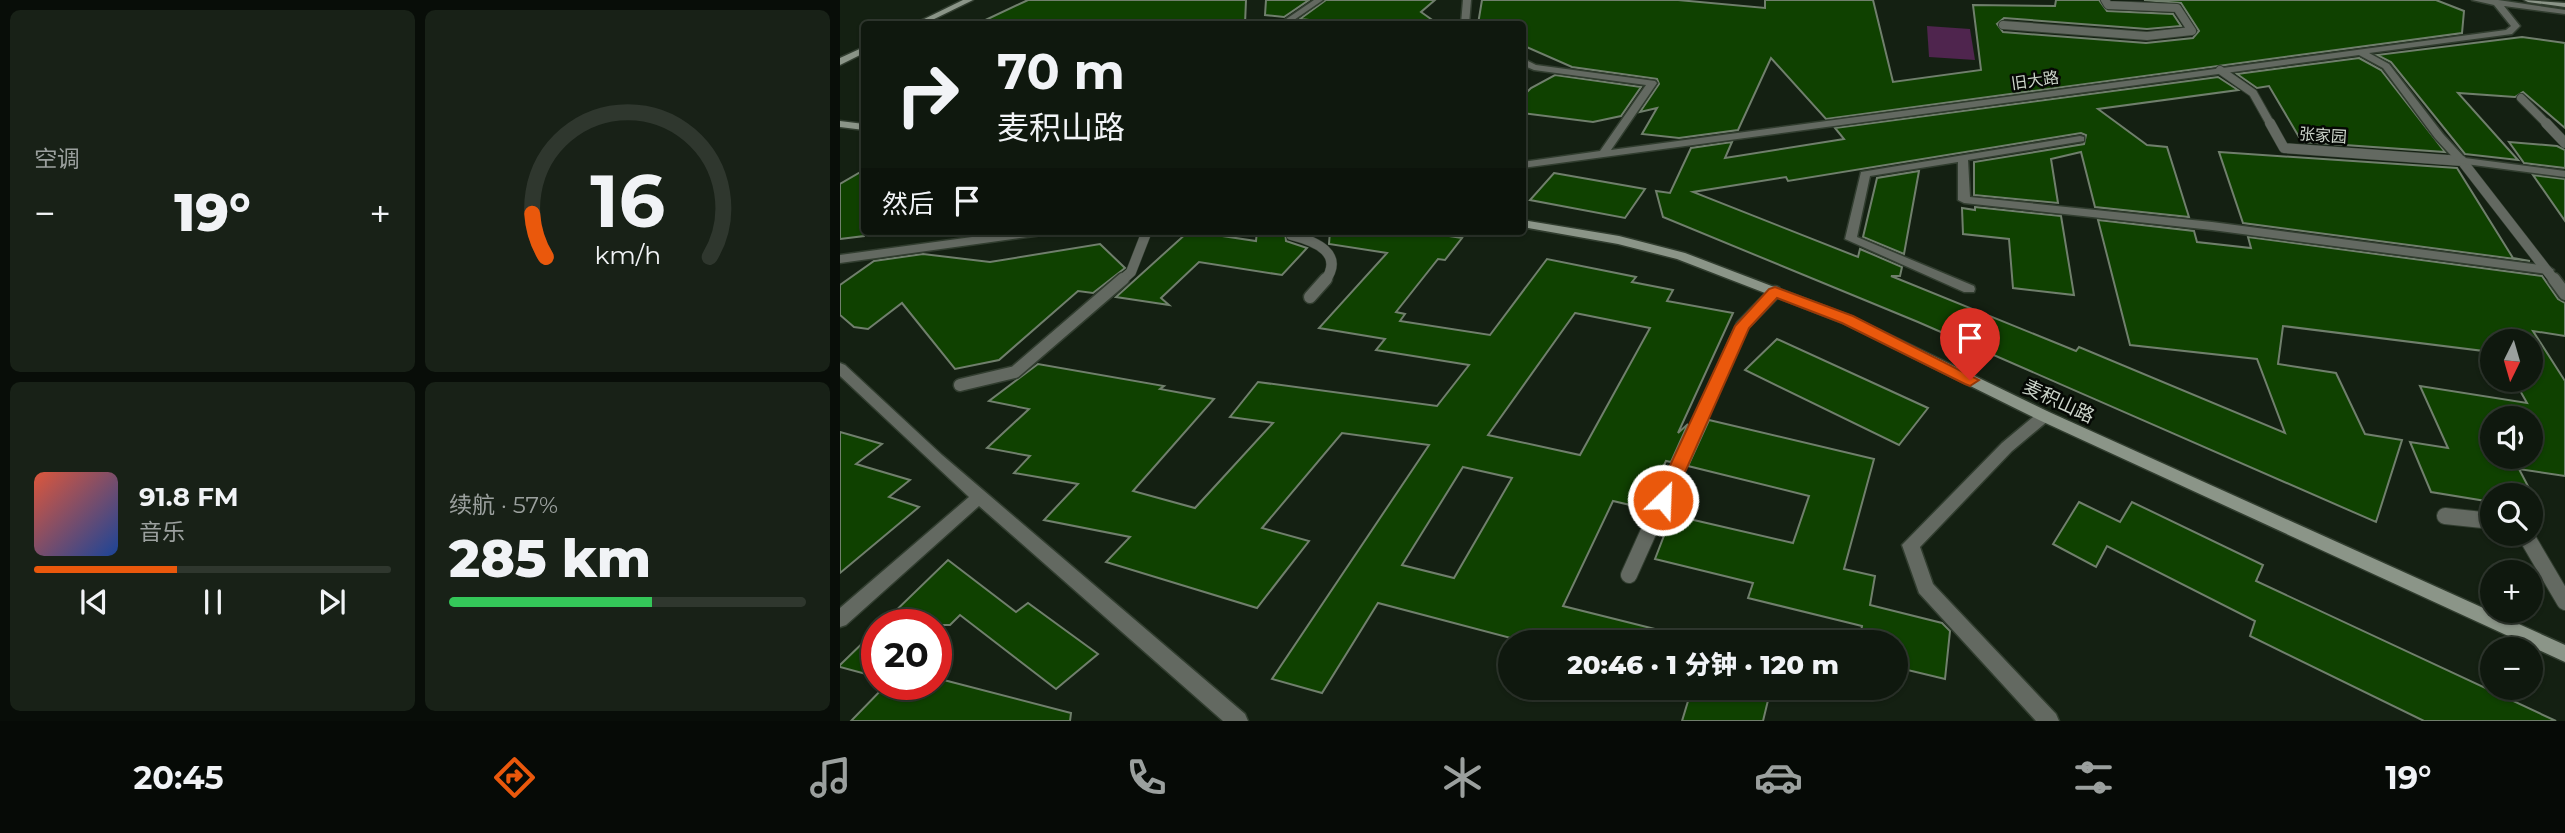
<!DOCTYPE html>
<html lang="zh">
<meta charset="utf-8">
<style>
body{margin:0;font-family:Montserrat,"Noto Sans SC",sans-serif;background:#182117;color:#f1f3f6;height:100vh;display:flex;flex-direction:column;font-size:26px;white-space:nowrap}
*{box-sizing:border-box;margin:0}
p{font-size:23px;color:#9ba09e}
.icon{flex:none;width:38px;height:38px;fill:none;stroke:currentColor;stroke-width:2;stroke-linecap:round;stroke-linejoin:round}
.map{position:relative;flex:1;overflow:hidden}
.side{display:flex;flex-direction:column;gap:10px;padding:10px;background:#080d08;width:840px}
.side>*{flex:none}
.hud{position:absolute;left:21px;top:21px;width:665px;height:214px;border-radius:7px;box-shadow:0 2px 5px #0004,0 0 0 2px #2f372e;background:#0f180e;color:#f1f3f6;overflow:hidden}
.needle{width:46px;rotate:185deg}
.controls{position:absolute;left:1640px;top:329px;display:grid;gap:14px}
.controls a{display:grid;place-items:center;width:63px;height:63px;border-radius:50%;background:#0f180e;box-shadow:0 2px 5px #0004,0 0 0 2px #2f372e;font-size:35px}
.speed{position:absolute;left:21px;top:609px;display:flex;gap:14px;font-size:35px;font-weight:700;text-align:center}
.speed>*{display:grid;place-content:center;width:91px;height:91px;border-radius:50%;background:#0f180e;box-shadow:0 2px 5px #0004,0 0 0 2px #2f372e;line-height:1}
.speed .limit{border:10px solid #d22;background:#fff;color:#111}
.pin{position:absolute;display:grid;place-items:center;width:60px;height:60px;color:#fff;margin:-72px -30px;border-radius:50% 50% 50% 0;rotate:-45deg;box-shadow:0 0 7px #0007}
.pin .icon{rotate:45deg}
.me{position:absolute;width:77px;margin:-38px;rotate:24deg;stroke-linejoin:round;filter:drop-shadow(0 0 5px #0008)}
.turn{display:flex;align-items:center;gap:24px;height:147px;padding:0 21px;font-size:32px}
.turn .icon{width:91px;height:91px;stroke-width:2.5}
.turn b{display:block;font-size:49px;line-height:60px}
.then{display:flex;align-items:center;height:66px;padding:0 21px;background:#0003;gap:14px;font-size:26px}
.big{font-size:52px;font-weight:800;line-height:1.1}
.side .card{flex:1;display:flex;flex-direction:column;justify-content:center;gap:10px;min-width:0;padding:0 24px;border-radius:10px;background:#182117}
.side .dial{align-items:center;gap:0}
.dial svg{height:182px;overflow:visible;fill:none;stroke:#2f372e;stroke-width:7;stroke-linecap:round;text-anchor:middle}
.dial text{fill:#f1f3f6;stroke:none}
.song{display:flex;align-items:center;gap:21px}
.cover{width:84px;height:84px;border-radius:10px;background:linear-gradient(135deg,hsl(10 70% 55%),hsl(220 70% 35%))}
.played{height:7px;border-radius:4px;background:linear-gradient(90deg,#ea580c 40%,#2f372e 40%)}
.keys{display:flex;justify-content:space-around;direction:ltr}
.heat{display:flex;justify-content:space-between;align-items:center;font-size:38px;direction:ltr}
.charge{height:10px;border-radius:5px;background:linear-gradient(90deg,#34c759 57%,#2f372e 0)}
.side .tiles{flex:1;display:grid;gap:10px;grid-template-columns:repeat(2,1fr)}
.trip{position:absolute;left:658px;top:630px;width:410px;height:70px;border-radius:35px;background:#0f180e;box-shadow:0 2px 5px #0004,0 0 0 2px #2f372e;font-weight:800;line-height:70px;text-align:center}
.tabs{display:flex;height:112px;justify-content:space-around;align-items:center;background:#060a06;color:#9ba09e}
.tabs .icon{width:49px;height:49px}
.tabs .current{color:#ea580c}
.tabs b{font-size:32px;color:#f1f3f6}
main{display:flex;flex:1;min-height:0}
.map>svg:first-child{display:block}
.green{fill:#4f254e}
.building{fill:#0f4100;stroke:#707f6c;stroke-width:2;fill-rule:evenodd}
.lines{fill:none;stroke-linecap:round;stroke-linejoin:round}
.lane-far3-casing{stroke:#313d2f;stroke-width:10}
.lane-far2-casing{stroke:#313d2f;stroke-width:11}
.lane-far1-casing{stroke:#313d2f;stroke-width:15}
.lane-casing{stroke:#313d2f;stroke-width:18}
.street-casing{stroke:#313d2f;stroke-width:3}
.secondary-casing{stroke:#313d2f;stroke-width:3}
.lane-far3{stroke:#636961;stroke-width:8}
.lane-far2{stroke:#636961;stroke-width:10}
.lane-far1{stroke:#636961;stroke-width:12}
.lane{stroke:#636961;stroke-width:16}
.street{fill:#636961;fill-rule:evenodd}
.secondary{fill:#8b9588;fill-rule:evenodd}
.route{fill:#ea580c;stroke:#983908;stroke-width:2}
.labels{text-anchor:middle;stroke-width:5;stroke-linejoin:round;paint-order:stroke}
.far-street-label{font-size:16px;fill:#ccd4ca;stroke:#050804}
.street-label{font-size:19px;fill:#ccd4ca;stroke:#050804}
</style>
<main>
<section class="side">
<div class="tiles">
<div class="card"><p>空调</p>
<div class="heat"><a>−</a><b class="big">19°</b><a>+</a></div>
</div>
<div class="card dial"><svg viewBox="0 0 100 80">
<path d="M14 69A42 42 0 1 1 86 69"/>
<path d="M14 69A42 42 0 0 1 8 50" stroke="#ea580c"/>
<text x="50" y="56" font-size="32" font-weight="700">16</text>
<text x="50" y="72" font-size="11">km/h</text>
</svg></div>
<div class="card">
<div class="song"><i class="cover"></i><div><b>91.8 FM</b><p>音乐</p></div></div>
<div class="played"></div>
<div class="keys"><svg class="icon" aria-label="previous" viewBox="0 0 24 24"><path d="M18 5L8 12l10 7zM5 5v14"/></svg><svg class="icon" aria-label="pause" viewBox="0 0 24 24"><path d="M8 5v14M16 5v14"/></svg><svg class="icon" aria-label="next" viewBox="0 0 24 24"><path d="M6 5l10 7-10 7zM19 5v14"/></svg></div>
</div>
<div class="card"><p>续航 · 57%</p><b class="big">285 km</b><div class="charge"></div></div>
</div>
</section>
<div class="map">
<svg width="1725" height="721" viewBox="0 0 1725 721">
<rect width="100%" height="100%" fill="#142012"/>
<polygon class="green" points="1087,26 1130,29 1135,60 1089,57"/>
<g class="building">
<polygon points="188,0 406,0 405,24 137,24"/>
<polygon points="426,0 469,0 444,17 425,15"/>
<polygon points="486,0 595,0 581,12 598,24 506,24 460,19"/>
<polygon points="642,0 838,0 925,8 925,0 1033,0 1053,82 1141,70 1133,5 1215,6 1216,0 1259,0 1267,11 1333,14 1341,26 1307,29 1164,18 1157,24 1163,32 1306,43 1353,38 1359,31 1341,3 1304,0 1596,0 1624,11 1622,33 986,119 931,58 898,130 839,138 802,134 817,108 800,112 819,84 817,79 732,67 682,45 682,24 638,24"/>
<polygon points="1682,37 1725,43 1725,128 1683,92 1675,97 1618,93 1678,160 1625,154 1551,62 1537,55"/>
<polygon points="1519,58 1541,70 1605,152 1462,142 1429,86 1417,88 1397,74"/>
<polygon points="715,75 801,87 781,116 753,122 682,113 682,97 691,88"/>
<path d="M1378 77 1398 90 1258 109 1307 145 1327 147 1349 217 1255 207 1241 152 1211 159 1218 203 1134 195V162L1244 144 1246 135 1241 133 948 181 946 177 853 192 1018 257 1020 249 1062 267 1060 276H1051L1236 351 1239 347 1445 433 1417 359 1290 345 1258 220 1354 231 1357 242 1411 248 1408 237 1702 276 1718 299 1725 303V336L1693 331 1725 381V476L1679 469 1701 511 1690 509V495H1652V502L1591 492 1570 442 1608 448 1580 386 1687 403 1674 380H1690V341H1652V352L1443 326 1438 364 1496 373 1525 434 1562 440 1536 522 1078 322 823 217 816 191 830 193 851 148 892 142 885 158 1004 139 995 128ZM1652 418H1690V457H1652Z"/>
<polygon points="1669,142 1717,146 1725,150 1725,168 1684,163"/>
<polygon points="1379,152 1617,168 1673,258 1690,261 1403,223"/>
<polygon points="24,170 24,236 0,239 0,184"/>
<polygon points="1079,171 1064,254 1023,237 1037,178"/>
<polygon points="714,173 805,189 785,218 690,200"/>
<polygon points="1693,175 1725,179 1725,221"/>
<polygon points="1135,207 1221,216 1234,295 1173,288 1169,239 1123,234 1122,208 1135,210"/>
<polygon points="349,231 416,241 417,231 445,231 446,241 467,248 442,275 359,262 321,298 329,305 276,297"/>
<path d="M490 231H577L622 238 605 260 598 259 556 312 565 314 560 321 650 335 707 259 796 277 792 282 833 290 827 301 893 313 838 433 848 424 831 462 826 461 823 467 826 469 807 509 773 501 723 606 835 634 834 642H686L538 603 482 693 432 679 589 445 502 433 422 528 469 541 417 608 266 562 290 537 204 520 238 484 174 473 190 456 147 448 189 409 149 401 198 364 324 386 320 389 374 399 293 491 355 508 433 423 390 417 418 382 597 406 629 365 536 350 545 339 479 328 547 253 489 244ZM735 313 810 328 740 455 648 435ZM623 467 672 478 614 578 562 565Z"/>
<polygon points="260,244 285,268 253,293 238,291 159,360 115,369 62,303 28,329 14,327 0,315 0,285 34,261 83,254 150,262"/>
<polygon points="937,339 1088,408 1059,445 905,370"/>
<polygon points="869,420 1034,459 1004,569 1035,576 1030,605 1102,623 1110,631 1105,679 1055,667 1055,642 1019,642 1022,626 908,598 913,583 815,559 832,515 953,543 969,496 848,466"/>
<polygon points="0,432 42,444 16,464 70,480 49,497 79,507 0,573"/>
<polygon points="1239,502 1280,522 1292,502 1423,565 1416,581 1716,721 1584,721 1410,636 1415,621 1267,546 1256,567 1213,544"/>
<polygon points="108,560 176,612 188,603 258,654 216,689 120,615 110,625 41,625"/>
<polygon points="37,629 37,677 0,667 0,665"/>
<polygon points="96,678 231,713 230,721 11,721 47,684 96,684"/>
<polygon points="852,688 931,688 923,721 842,721"/>
</g>
<g class="lines">
<defs>
<g id="lane-far3">
<polyline points="1163,25 1307,36 1352,31 1337,8 1268,5 1265,0"/>
<polyline points="1380,70 1413,93 1431,125"/>
<polyline points="1681,98 1708,125"/>
</g>
<g id="lane-far2">
<polyline points="1430,123 1444,148 1622,161 1715,281"/>
<polyline points="1706,123 1725,143"/>
<path d="M456 231 451 235C475 241 505 253 485 281"/>
<polyline points="281,281 291,272 307,231"/>
</g>
<g id="lane-far1">
<polyline points="1714,279 1725,294"/>
<polyline points="470,297 486,279"/>
<polyline points="120,385 175,372 283,279"/>
<polyline points="834,477 902,326 935,292"/>
</g>
<g id="lane">
<polyline points="1605,516 1652,521"/>
<polyline points="1685,534 1725,602"/>
<polyline points="789,575 834,475"/>
</g>
<g id="street">
<polygon points="474,0 483,0 448,24 439,24"/>
<polygon points="623,0 631,0 629,24 621,24"/>
<polygon points="1632,0 1658,0 1725,10 1725,14 1664,6 1680,26 1672,34 1529,53 1549,64 1603,134 1625,158 1725,171 1725,177 1618,163 1595,138 1543,68 1519,55 682,168 682,162 760,151 806,85 694,70 682,65 682,58 696,65 815,81 817,83 771,150 1666,30 1671,26 1654,5"/>
<polygon points="1240,136 1244,137 1244,141 1128,160 1130,197 1372,222 1708,266 1714,270 1708,274 1372,230 1124,203 1118,200 1118,162 1030,176 1017,237 1134,286 1135,289 1134,292 1124,292 1005,239 1021,172"/>
<polygon points="176,231 208,231 202,235 0,263 0,255"/>
<polygon points="0,363 5,365 102,455 405,714 408,721 383,721 139,506 6,625 0,627 0,608 129,497 0,376"/>
<polygon points="1204,411 1209,412 1211,416 1209,420 1172,451 1080,547 1093,584 1216,714 1219,721 1196,721 1079,593 1062,545 1162,443 1199,412"/>
</g>
<g id="secondary">
<polygon points="123,0 133,0 84,24 74,24"/>
<polygon points="1684,0 1725,3 1725,7 1688,2"/>
<polygon points="24,47 24,53 0,65 0,58"/>
<polygon points="0,121 24,124 24,130 0,127"/>
<polygon points="682,220 779,236 845,253 1013,317 1209,412 1725,645 1725,662 1199,420 1003,323 837,259 778,244 682,227"/>
</g>
</defs>
<use href="#lane-far3" class="lane-far3-casing"/>
<use href="#lane-far2" class="lane-far2-casing"/>
<use href="#lane-far1" class="lane-far1-casing"/>
<use href="#lane" class="lane-casing"/>
<use href="#street" class="street-casing"/>
<use href="#secondary" class="secondary-casing"/>
<use href="#lane-far3" class="lane-far3"/>
<use href="#lane-far2" class="lane-far2"/>
<use href="#lane-far1" class="lane-far1"/>
<use href="#lane" class="lane"/>
<use href="#street" class="street"/>
<use href="#secondary" class="secondary"/>
</g>
<polygon class="route" points="935,287 1013,316 1139,380 1130,386 1125,384 1002,323 937,298 909,328 830,506 817,506 814,500 895,326 929,289"/>
<g class="labels">
<g class="far-street-label">
<text transform="translate(1195 80) rotate(-8)" y="6">旧大路</text>
<text transform="translate(1483 135) rotate(4)" y="6">张家园</text>
</g>
<g class="street-label">
<text transform="translate(1219 401) rotate(25)" y="7">麦积山路</text>
</g>
</g>
</svg>
<div class="controls">
<a><svg class="needle" viewBox="-14 -14 28 28"><path d="M0-13l5 13h-10z" fill="#e53935"/><path d="M0 13l5-13h-10z" fill="#9ba09e"/></svg></a>
<a><svg class="icon" aria-label="sound" viewBox="0 0 24 24"><path d="M4 9h4l5-4v14l-5-4H4zM17 9q2 3 0 6"/></svg></a>
<a><svg class="icon" aria-label="search" viewBox="0 0 24 24"><circle cx="10" cy="10" r="6"/><path d="M15 15l6 6"/></svg></a>
<a>+</a>
<a>−</a>
</div>
<div class="speed"><div class="limit">20</div></div>
<div class="pin" style="left:1130px;top:380px;background:#d93025"><svg class="icon" aria-label="arrive" viewBox="0 0 24 24"><path d="M6 21V4h12l-3 4 3 4H6"/></svg></div>
<svg class="me" style="left:823px;top:500px" viewBox="-20 -20 40 40"><circle r="17" fill="#ea580c" stroke="#fff" stroke-width="3"/><path d="M0-11L8 9 0 5-8 9z" fill="#fff"/></svg>
<div class="trip">20:46 · 1 分钟 · 120 m</div>
<div class="hud">
<div class="turn"><svg class="icon" aria-label="right" viewBox="0 0 24 24"><path d="M7 20v-9h11M14 6l5 5-5 5"/></svg><div><b>70 m</b>麦积山路</div></div>
<div class="then">然后<svg class="icon" aria-label="arrive" viewBox="0 0 24 24"><path d="M6 21V4h12l-3 4 3 4H6"/></svg></div>
</div>
</div>
</main>
<nav class="tabs">
<b>20:45</b>
<svg class="icon current" aria-label="directions" viewBox="0 0 24 24"><path d="M12 3l9 9-9 9-9-9zM9 14v-3h6M13 9l2 2-2 2"/></svg>
<svg class="icon" aria-label="music" viewBox="0 0 24 24"><path d="M9 18V5l10-2v13"/><circle cx="6" cy="18" r="3"/><circle cx="16" cy="16" r="3"/></svg>
<svg class="icon" aria-label="phone" viewBox="0 0 24 24"><path d="M5 4h4l2 5-3 2q2 4 5 5l2-3 5 2v4C11 20 4 13 5 4z"/></svg>
<svg class="icon" aria-label="climate" viewBox="0 0 24 24"><path d="M12 3v18M4 7l16 10M4 17L20 7"/></svg>
<svg class="icon" aria-label="car" viewBox="0 0 24 24"><path d="M5 17H2v-5l4-1 3-4h7l3 4 3 1v5h-3M9 17h6M6 11h13"/><circle cx="7" cy="17" r="2"/><circle cx="17" cy="17" r="2"/></svg>
<svg class="icon" aria-label="filters" viewBox="0 0 24 24"><path d="M4 7h16M4 17h16"/><circle cx="9" cy="7" r="2"/><circle cx="15" cy="17" r="2"/></svg>
<b>19°</b>
</nav>
